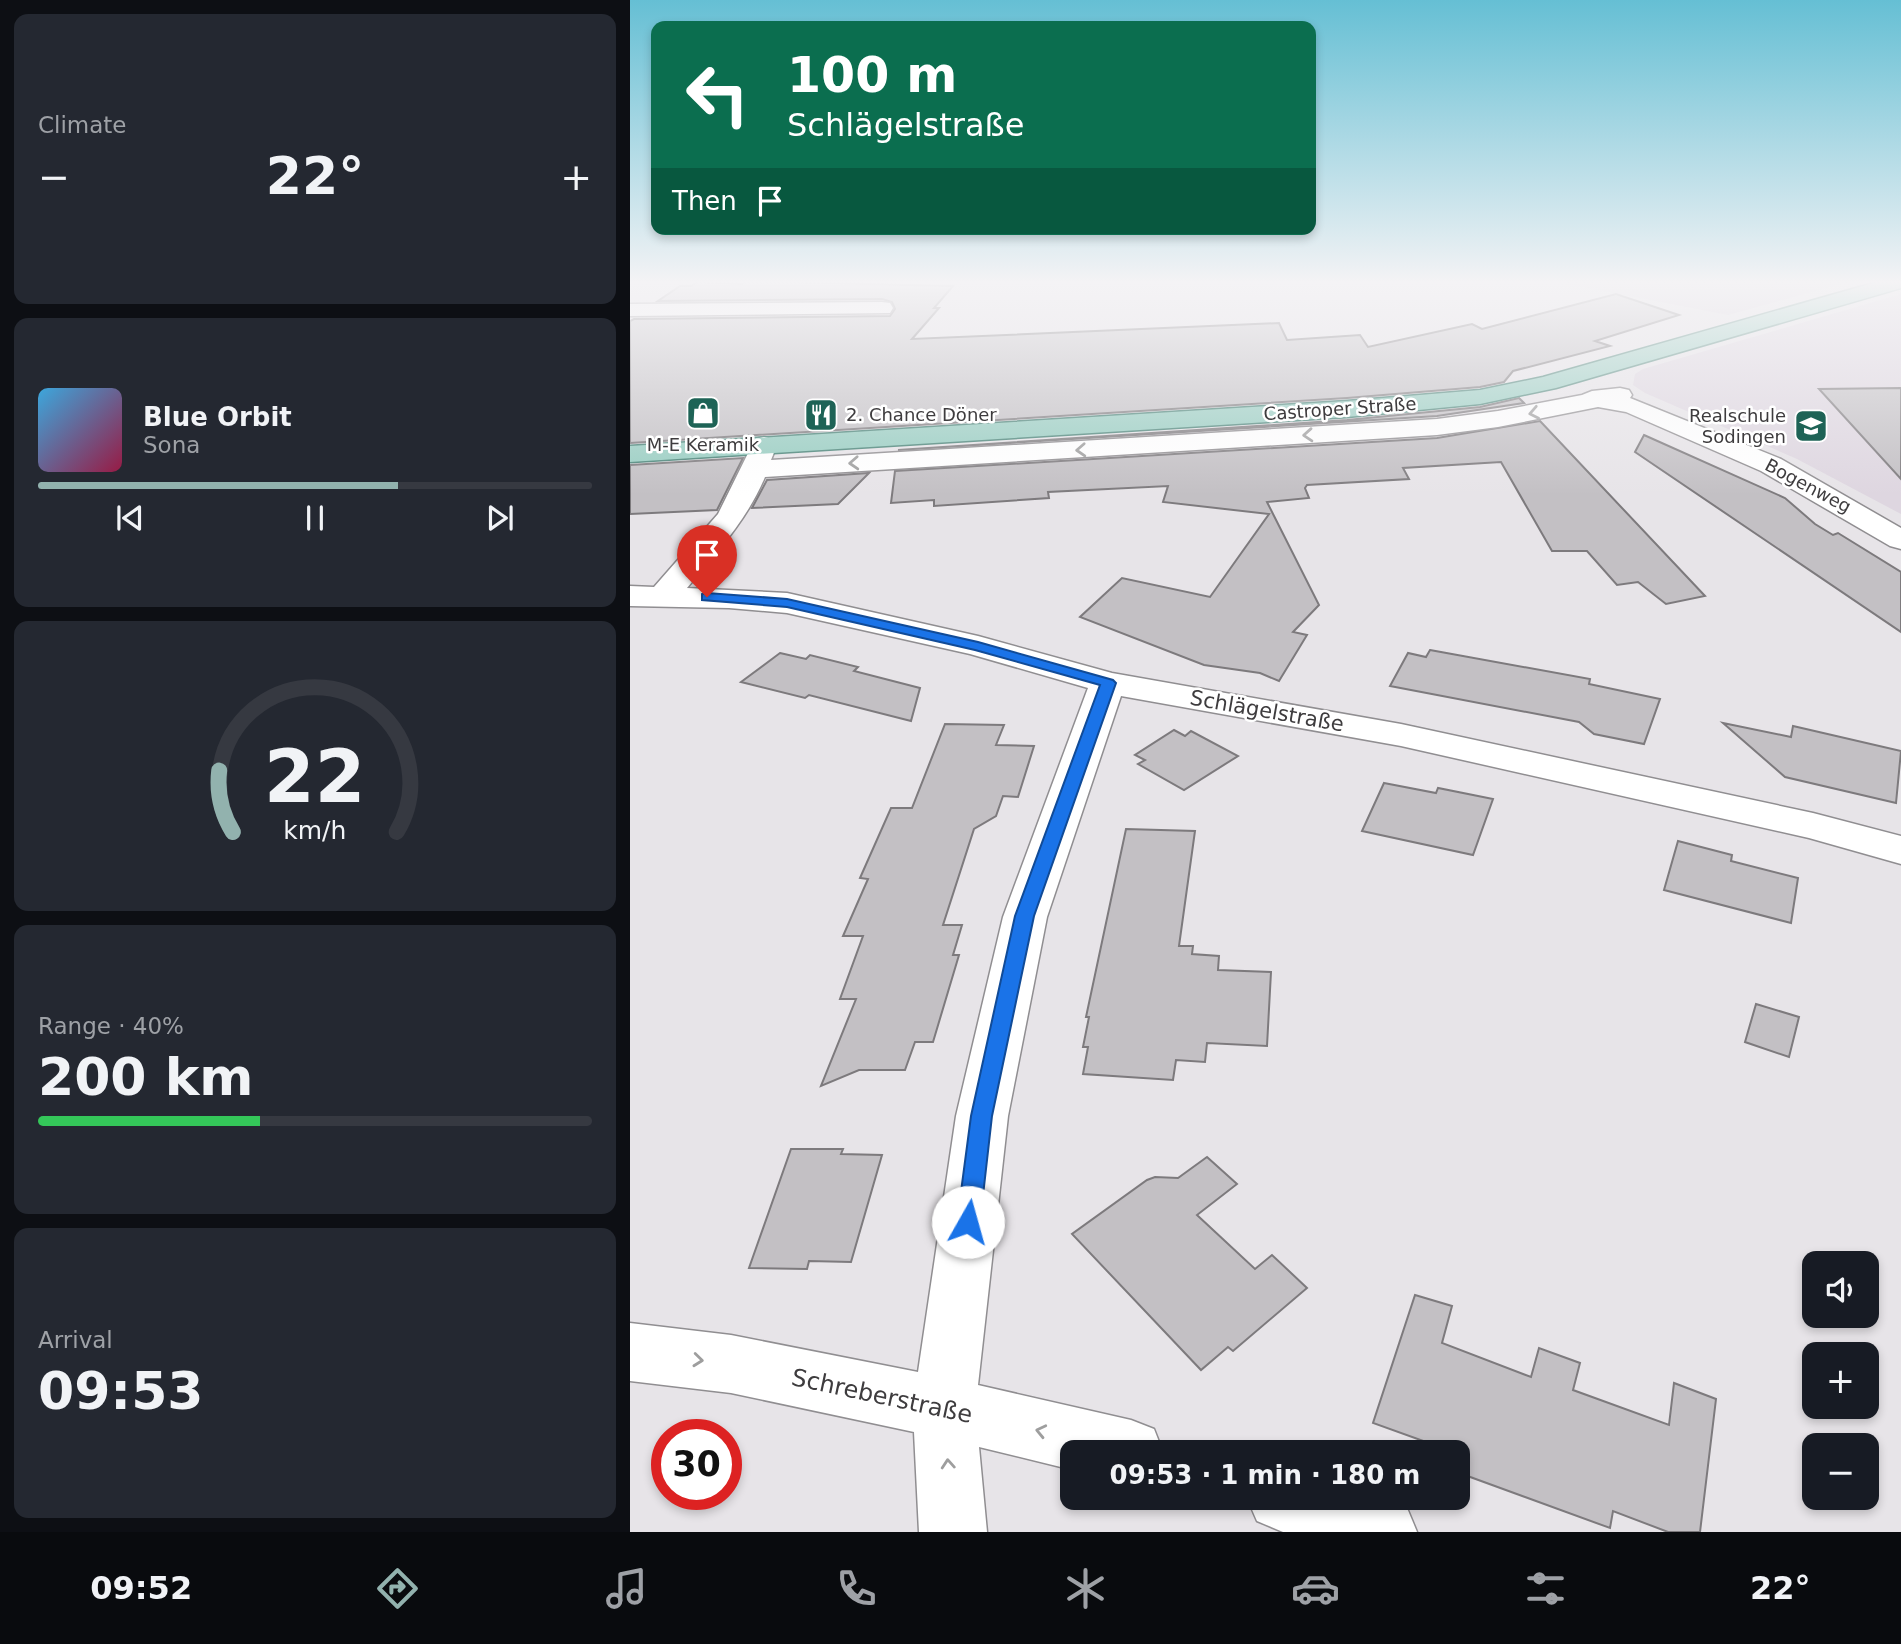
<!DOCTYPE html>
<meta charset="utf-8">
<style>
body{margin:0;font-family:"DejaVu Sans",sans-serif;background:#242831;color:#f1f3f6;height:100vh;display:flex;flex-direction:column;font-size:26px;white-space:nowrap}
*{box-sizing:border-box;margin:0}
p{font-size:23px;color:#9ea1a6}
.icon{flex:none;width:38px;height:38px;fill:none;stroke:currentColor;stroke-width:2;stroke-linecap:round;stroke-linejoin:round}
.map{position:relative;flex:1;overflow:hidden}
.side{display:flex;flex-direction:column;gap:14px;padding:14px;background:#0d0f14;width:630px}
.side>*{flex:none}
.banner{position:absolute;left:21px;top:21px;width:665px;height:214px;border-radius:14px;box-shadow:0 4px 10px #0003;background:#0b6e4f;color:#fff;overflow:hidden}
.tools{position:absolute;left:1172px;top:1251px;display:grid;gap:14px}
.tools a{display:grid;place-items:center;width:77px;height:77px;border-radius:14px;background:#171b24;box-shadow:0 4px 10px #0003;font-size:35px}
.speed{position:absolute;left:21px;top:1419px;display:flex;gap:14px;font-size:35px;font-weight:700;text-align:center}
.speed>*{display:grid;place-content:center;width:91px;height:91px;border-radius:50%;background:#171b24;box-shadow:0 4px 10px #0003;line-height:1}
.speed .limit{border:10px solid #d22;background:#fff;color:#111}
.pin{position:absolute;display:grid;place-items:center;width:60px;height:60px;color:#fff;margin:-72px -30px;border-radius:50% 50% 50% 0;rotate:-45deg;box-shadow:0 0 7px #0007}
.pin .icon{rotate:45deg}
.me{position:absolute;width:77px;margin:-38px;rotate:7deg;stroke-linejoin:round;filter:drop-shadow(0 0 5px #0008)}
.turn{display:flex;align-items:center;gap:24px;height:147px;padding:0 21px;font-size:32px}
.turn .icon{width:91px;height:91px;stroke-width:2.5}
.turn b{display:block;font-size:49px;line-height:60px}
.then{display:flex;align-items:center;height:66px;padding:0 21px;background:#0003;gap:14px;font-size:26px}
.big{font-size:52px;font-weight:700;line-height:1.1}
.side .card{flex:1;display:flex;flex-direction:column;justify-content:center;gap:10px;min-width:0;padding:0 24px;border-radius:14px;background:#242831}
.side .dial{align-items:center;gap:0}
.dial svg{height:182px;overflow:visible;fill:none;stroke:#363941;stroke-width:7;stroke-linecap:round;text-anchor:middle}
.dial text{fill:#f1f3f6;stroke:none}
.song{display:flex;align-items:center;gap:21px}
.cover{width:84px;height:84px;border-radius:10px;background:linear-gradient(135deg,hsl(200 70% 55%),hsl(340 70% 35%))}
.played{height:7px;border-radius:4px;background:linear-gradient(90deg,#92b2ae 65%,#363941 65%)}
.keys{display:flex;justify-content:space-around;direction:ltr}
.heat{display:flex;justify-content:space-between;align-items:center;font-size:38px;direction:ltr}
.charge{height:10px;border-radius:5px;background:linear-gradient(90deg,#34c759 40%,#363941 0)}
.trip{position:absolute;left:430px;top:1440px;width:410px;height:70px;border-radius:14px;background:#171b24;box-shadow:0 4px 10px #0003;font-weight:700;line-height:70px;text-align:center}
.tab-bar{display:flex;height:112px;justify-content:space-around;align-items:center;background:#090b0e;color:#9ea1a6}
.tab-bar .icon{width:49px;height:49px}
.tab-bar .active{color:#92b2ae}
.tab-bar b{font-size:32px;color:#f1f3f6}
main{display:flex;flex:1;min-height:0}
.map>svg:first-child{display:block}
.built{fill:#ded6e0}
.building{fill:#c3c0c4;stroke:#7d7a7d;stroke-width:2}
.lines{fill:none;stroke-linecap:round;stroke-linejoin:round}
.minor-casing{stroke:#908e91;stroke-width:3}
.major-casing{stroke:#4a8478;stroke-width:3}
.minor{fill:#fff;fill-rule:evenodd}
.major{fill:#97cdc1;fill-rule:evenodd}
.oneway{stroke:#9e9e9e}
.route{fill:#1a73e8;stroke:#114b97;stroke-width:2}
.labels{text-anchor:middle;stroke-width:5;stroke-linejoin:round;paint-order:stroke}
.far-street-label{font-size:18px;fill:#3e3c3e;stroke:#fff}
.far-poi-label{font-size:18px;fill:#3e3c3e;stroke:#fff;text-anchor:start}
.street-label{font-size:21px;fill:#3e3c3e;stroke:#fff}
.near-street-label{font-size:24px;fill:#3e3c3e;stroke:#fff}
</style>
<main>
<section class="side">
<div class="card"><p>Climate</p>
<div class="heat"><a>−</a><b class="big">22°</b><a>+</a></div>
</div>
<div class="card">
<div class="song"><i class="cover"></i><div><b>Blue Orbit</b><p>Sona</p></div></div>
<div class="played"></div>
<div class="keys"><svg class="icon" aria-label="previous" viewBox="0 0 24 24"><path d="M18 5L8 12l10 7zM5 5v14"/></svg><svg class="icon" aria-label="pause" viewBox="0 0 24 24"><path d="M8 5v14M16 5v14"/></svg><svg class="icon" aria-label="next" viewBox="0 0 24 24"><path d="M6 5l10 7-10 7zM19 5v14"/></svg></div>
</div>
<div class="card dial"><svg viewBox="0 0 100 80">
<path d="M14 69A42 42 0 1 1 86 69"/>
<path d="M14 69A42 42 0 0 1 8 42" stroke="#92b2ae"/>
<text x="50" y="56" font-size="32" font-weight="700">22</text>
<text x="50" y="72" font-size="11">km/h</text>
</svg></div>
<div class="card"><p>Range · 40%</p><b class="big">200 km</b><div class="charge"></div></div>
<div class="card"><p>Arrival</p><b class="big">09:53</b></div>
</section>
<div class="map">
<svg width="1271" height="1532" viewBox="0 0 1271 1532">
<rect width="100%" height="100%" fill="#e7e4e8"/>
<g class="built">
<polygon points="942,280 1225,280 1098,315 932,283"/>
<polygon points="1271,294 1271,514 1167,459 1015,393 1003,385 1005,374 1013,369"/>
</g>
<g class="building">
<polygon points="116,281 323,286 304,308 309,308 282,339 649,323 657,340 730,335 738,347 842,324 852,329 986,294 1049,315 965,341 980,346 883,371 874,382 850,387 717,398 0,443 0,321 4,319 260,316 265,309 262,302 252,299 28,301 50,286 61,286 67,282 112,284"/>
<polygon points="1271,388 1271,479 1189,389"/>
<polygon points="889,398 894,403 807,416 268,450 717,420 850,407"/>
<polygon points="910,421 1075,596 1036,604 1008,582 987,585 957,551 922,551 871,462 773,468 779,479 677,485 675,488 679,498 637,502 689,605 663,632 677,635 649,681 630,673 574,665 450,617 492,578 580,597 639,514 533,502 538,486 418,492 419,498 304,506 304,500 261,503 265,471 807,438"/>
<polygon points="1014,435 1155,498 1185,524 1203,535 1208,533 1271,572 1271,632 1005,452"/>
<polygon points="113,458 87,510 0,514 0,465"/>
<polygon points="239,473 208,504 122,508 137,480"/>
<polygon points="800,650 960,679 959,684 1030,699 1014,744 964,734 949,722 760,686 778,653 796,657"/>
<polygon points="150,653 176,659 180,655 228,667 224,671 290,688 281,721 179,695 175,698 111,682"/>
<polygon points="1093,723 1161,737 1163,726 1271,751 1266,803 1155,777"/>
<polygon points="315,724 374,725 366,745 404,746 388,797 373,796 366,816 344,829 313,925 332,925 323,955 329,955 303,1042 285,1042 275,1070 229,1070 191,1086 226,999 210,999 233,936 213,936 238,879 230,878 261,808 282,808"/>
<polygon points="544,730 555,736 561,731 608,756 554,790 508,764 515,760 505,755"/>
<polygon points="754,783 806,793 808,788 863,799 843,855 732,831"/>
<polygon points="496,829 565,831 549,946 563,946 562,954 589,956 588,970 641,972 637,1046 577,1043 575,1062 546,1060 543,1080 453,1074 458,1047 453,1047 459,1017 456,1017"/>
<polygon points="1048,841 1102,855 1101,861 1168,878 1161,923 1034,890"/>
<polygon points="1126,1004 1169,1017 1159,1057 1115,1042"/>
<polygon points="161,1149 213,1149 211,1154 252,1155 221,1262 179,1261 177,1269 119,1268"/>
<polygon points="577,1157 607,1184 567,1215 625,1269 642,1255 677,1288 603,1351 598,1347 571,1370 442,1234 517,1180 525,1177 548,1178"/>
<polygon points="785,1295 822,1306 812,1343 901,1377 909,1348 950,1363 943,1390 1039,1425 1044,1383 1086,1399 1070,1532 1038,1532 983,1511 980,1528 832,1474 835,1456 743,1423"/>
</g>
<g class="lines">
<defs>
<g id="minor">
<polygon points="252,302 260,303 263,308 260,313 0,316 0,304"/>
<path d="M990 388 999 390 1002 395 1000 398 1151 459 1271 528V549L1260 546 1131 471 996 412 968 407 868 427 807 435 135 477C117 520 87 552 57 588L157 593 348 636 482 673 771 724 1183 813 1271 836V864L1179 838 771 746 491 696 417 917 378 1116 348 1385 501 1420 524 1429 533 1452H443V1470L349 1447 357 1532H289L284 1432 101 1393 0 1381V1323L101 1335 288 1372 326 1116 373 917 458 688 340 654 157 613 99 608 0 606V586L24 587 88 514 125 439 134 437 143 439 147 445 141 460 807 419 868 411 952 395 962 391Z"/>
<polygon points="617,1498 752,1498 777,1508 787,1532 653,1532 627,1521"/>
</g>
<polygon id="major" points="1254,280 1271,280 1271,288 926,388 850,404 717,417 0,462 0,446 717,401 850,390 913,377"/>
</defs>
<use href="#minor" class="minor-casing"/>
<use href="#major" class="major-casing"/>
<use href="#minor" class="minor"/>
<use href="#major" class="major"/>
</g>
<defs><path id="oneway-chevron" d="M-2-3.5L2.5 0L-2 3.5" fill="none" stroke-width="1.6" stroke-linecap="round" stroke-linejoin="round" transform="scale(1.75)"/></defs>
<g class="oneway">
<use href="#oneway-chevron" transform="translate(904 413) rotate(169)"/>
<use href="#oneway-chevron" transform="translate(678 435) rotate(176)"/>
<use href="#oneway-chevron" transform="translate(451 450) rotate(177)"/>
<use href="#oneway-chevron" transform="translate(224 463) rotate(177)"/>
<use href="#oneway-chevron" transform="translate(68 1360) rotate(6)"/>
<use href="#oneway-chevron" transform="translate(411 1431) rotate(-167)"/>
<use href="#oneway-chevron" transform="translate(318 1464) rotate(-94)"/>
</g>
<linearGradient id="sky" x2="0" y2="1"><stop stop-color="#65bfd4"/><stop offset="0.57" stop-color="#f4f3f5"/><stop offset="1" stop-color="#f4f3f5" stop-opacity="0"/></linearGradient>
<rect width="1271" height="495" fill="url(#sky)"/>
<polygon class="route" points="77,593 157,599 348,642 483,680 486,683 404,916 362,1116 350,1222 346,1229 338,1232 330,1229 327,1222 341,1116 385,916 470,685 345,650 157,607 72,600 72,594"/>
<defs>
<symbol id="shop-square" viewBox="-11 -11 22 22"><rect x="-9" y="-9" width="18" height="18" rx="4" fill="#1e6356" stroke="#fff"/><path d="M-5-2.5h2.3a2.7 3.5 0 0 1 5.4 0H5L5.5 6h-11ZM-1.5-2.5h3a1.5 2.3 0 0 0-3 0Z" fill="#fff"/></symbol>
<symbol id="restaurant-square" viewBox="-11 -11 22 22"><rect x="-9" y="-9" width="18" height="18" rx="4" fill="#1e6356" stroke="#fff"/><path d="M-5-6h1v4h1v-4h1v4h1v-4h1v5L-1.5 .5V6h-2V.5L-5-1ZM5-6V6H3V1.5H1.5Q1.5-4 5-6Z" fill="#fff"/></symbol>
<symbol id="school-square" viewBox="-11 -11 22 22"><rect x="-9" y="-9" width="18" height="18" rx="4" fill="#1e6356" stroke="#fff"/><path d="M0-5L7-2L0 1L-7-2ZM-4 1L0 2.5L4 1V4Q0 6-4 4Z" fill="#fff"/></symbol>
</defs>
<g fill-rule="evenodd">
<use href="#shop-square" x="54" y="394" width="38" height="38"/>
<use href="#restaurant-square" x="172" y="396" width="38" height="38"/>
<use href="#school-square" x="1162" y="407" width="38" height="38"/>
</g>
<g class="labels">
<g class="far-street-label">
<text transform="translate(710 409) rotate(-4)" y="6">Castroper Straße</text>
<text transform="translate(1178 486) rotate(28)" y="6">Bogenweg</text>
</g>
<g class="far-poi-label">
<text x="216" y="421">2. Chance Döner</text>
<text x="1156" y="422" text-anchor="end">Realschule<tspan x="1156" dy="21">Sodingen</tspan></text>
<text x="73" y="451" text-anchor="middle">M-E Keramik</text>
</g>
<g class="street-label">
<text transform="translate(637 711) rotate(10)" y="7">Schlägelstraße</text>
</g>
<g class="near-street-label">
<text transform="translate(252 1396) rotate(12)" y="8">Schreberstraße</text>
</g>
</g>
</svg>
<div class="tools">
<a><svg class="icon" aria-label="sound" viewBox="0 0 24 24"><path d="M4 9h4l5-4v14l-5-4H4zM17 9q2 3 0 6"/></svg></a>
<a>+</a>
<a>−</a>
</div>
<div class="speed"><div class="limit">30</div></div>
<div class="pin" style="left:77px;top:597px;background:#d93025"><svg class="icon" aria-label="arrive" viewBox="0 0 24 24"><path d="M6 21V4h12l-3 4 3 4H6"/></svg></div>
<svg class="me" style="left:338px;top:1222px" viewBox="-20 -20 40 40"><circle r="19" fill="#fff"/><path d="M0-13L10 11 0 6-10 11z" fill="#1a73e8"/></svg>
<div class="trip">09:53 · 1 min · 180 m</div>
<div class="banner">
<div class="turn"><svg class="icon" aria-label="left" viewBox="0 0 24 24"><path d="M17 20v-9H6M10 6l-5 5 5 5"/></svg><div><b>100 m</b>Schlägelstraße</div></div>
<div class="then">Then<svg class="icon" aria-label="arrive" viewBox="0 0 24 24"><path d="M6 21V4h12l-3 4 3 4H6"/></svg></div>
</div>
</div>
</main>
<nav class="tab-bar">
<b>09:52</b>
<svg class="icon active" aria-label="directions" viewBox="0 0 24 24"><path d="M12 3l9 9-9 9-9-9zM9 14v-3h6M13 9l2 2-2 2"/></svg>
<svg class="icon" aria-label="music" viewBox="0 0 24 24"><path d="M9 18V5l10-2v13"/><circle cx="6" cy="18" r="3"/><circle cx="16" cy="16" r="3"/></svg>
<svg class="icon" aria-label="phone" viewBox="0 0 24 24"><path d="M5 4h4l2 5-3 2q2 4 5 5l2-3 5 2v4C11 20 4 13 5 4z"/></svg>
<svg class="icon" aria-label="climate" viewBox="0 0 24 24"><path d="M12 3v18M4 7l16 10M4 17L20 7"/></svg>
<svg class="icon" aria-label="car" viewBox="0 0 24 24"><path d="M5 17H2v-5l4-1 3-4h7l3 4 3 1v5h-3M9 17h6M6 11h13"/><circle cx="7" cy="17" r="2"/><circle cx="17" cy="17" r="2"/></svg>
<svg class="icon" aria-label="filters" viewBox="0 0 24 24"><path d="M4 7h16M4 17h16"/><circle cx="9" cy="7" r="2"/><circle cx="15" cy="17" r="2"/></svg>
<b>22°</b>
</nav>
